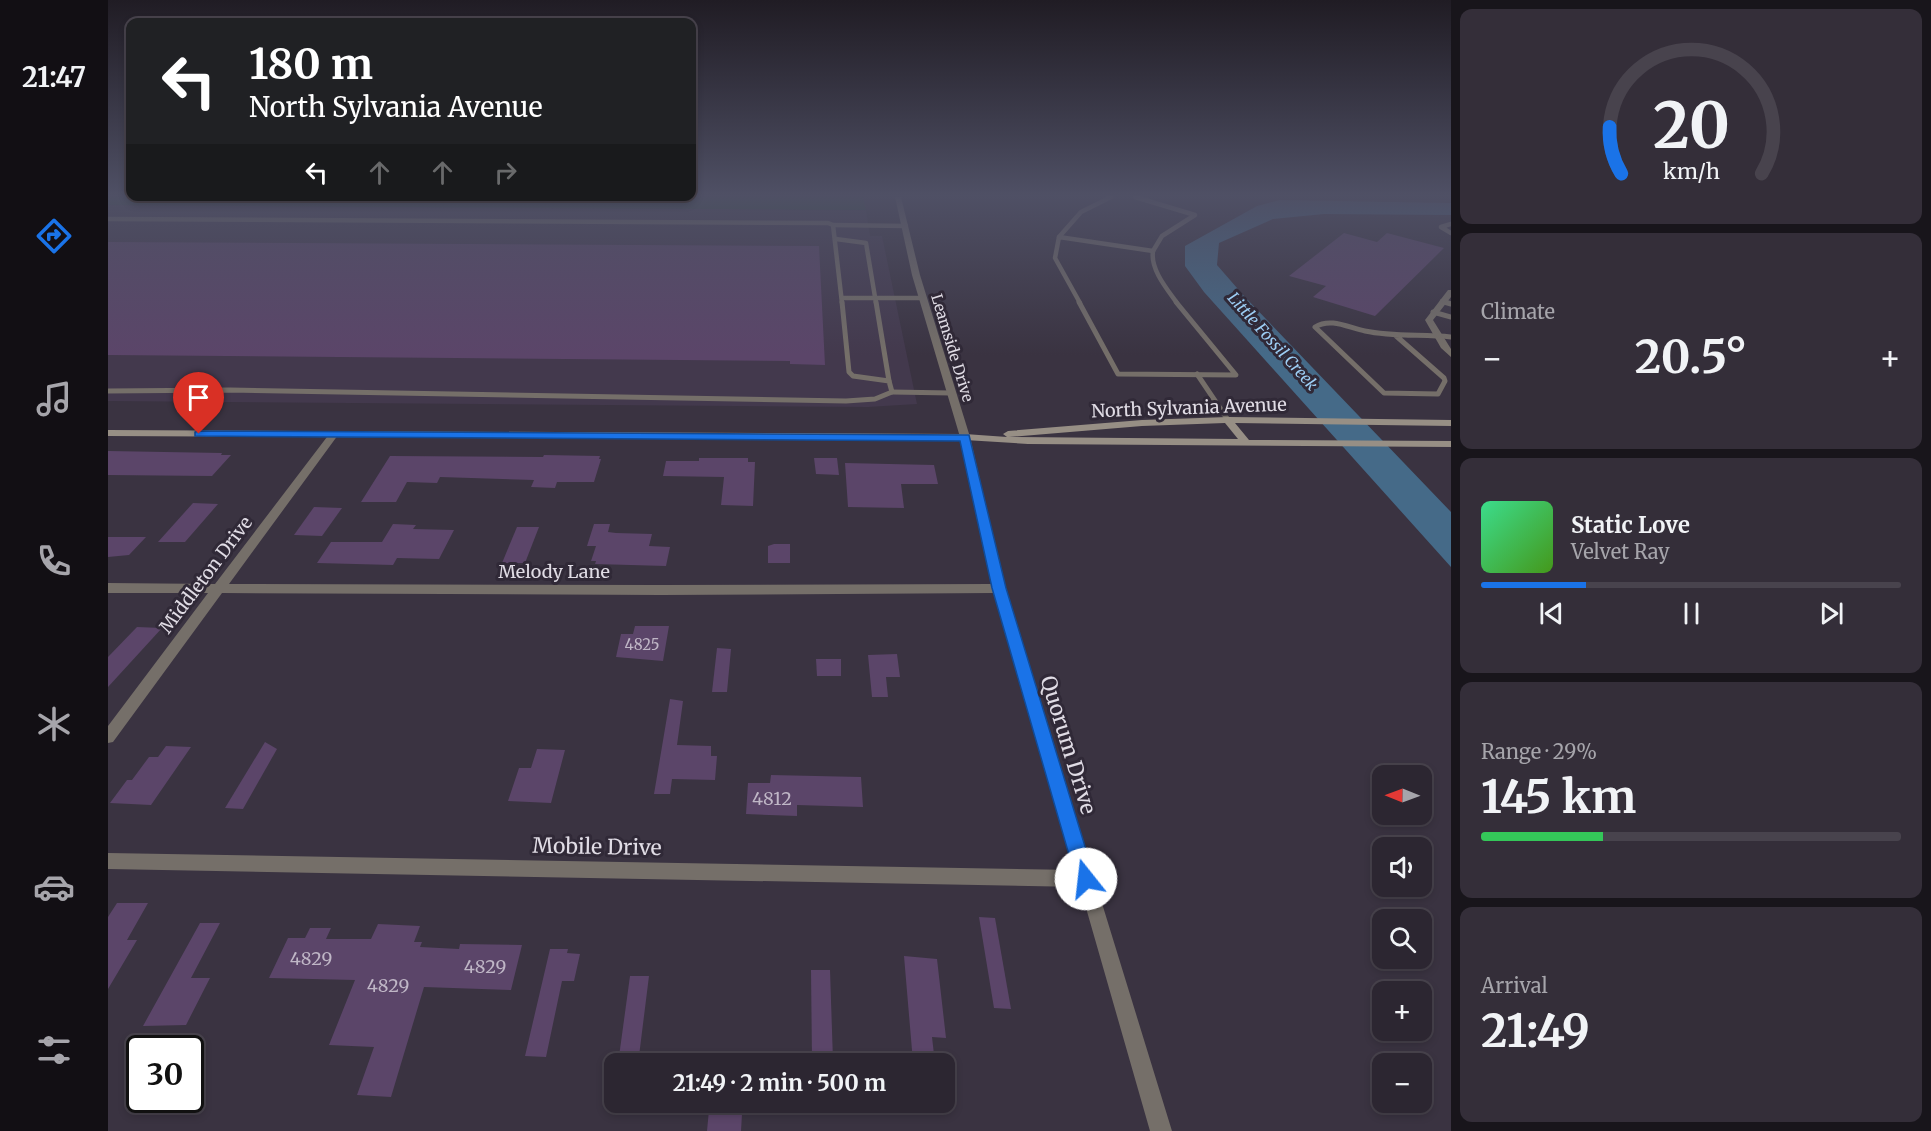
<!DOCTYPE html>
<meta charset="utf-8">
<style>
body{margin:0;font-family:Merriweather,serif;background:#342e39;color:#f1f3f6;height:100vh;display:flex;flex-direction:column;font-size:22px;white-space:nowrap}
*{box-sizing:border-box;margin:0}
p{font-size:20px;color:#a6a5ab}
.icon{flex:none;width:33px;height:33px;fill:none;stroke:currentColor;stroke-width:2;stroke-linecap:round;stroke-linejoin:round}
.map{position:relative;flex:1;overflow:hidden}
.sheet{display:flex;flex-direction:column;gap:9px;padding:9px;background:#18151b;width:480px}
.sheet>*{flex:none}
.banner{position:absolute;left:18px;top:18px;width:570px;height:183px;border-radius:12px;box-shadow:0 3px 9px #0003,0 0 0 2px #48434d;background:#202124;color:#fff;overflow:hidden}
.needle{width:39px;rotate:271deg}
.buttons{position:absolute;left:1264px;top:765px;display:grid;gap:12px}
.buttons a{display:grid;place-items:center;width:60px;height:60px;border-radius:12px;background:#2c2631;box-shadow:0 3px 9px #0003,0 0 0 2px #48434d;font-size:30px}
.speed{position:absolute;left:18px;top:1035px;display:flex;gap:12px;font-size:30px;font-weight:700;text-align:center}
.speed>*{display:grid;place-content:center;width:78px;height:78px;border-radius:50%;background:#2c2631;box-shadow:0 3px 9px #0003,0 0 0 2px #48434d;line-height:1}
.speed .limit{border:3px solid #111;border-radius:9px;background:#fff;color:#111}
.pin{position:absolute;display:grid;place-items:center;width:51px;height:51px;color:#fff;margin:-62px -26px;border-radius:50% 50% 50% 0;rotate:-45deg;box-shadow:0 0 6px #0007}
.pin .icon{rotate:45deg}
.me{position:absolute;width:66px;margin:-33px;rotate:344deg;stroke-linejoin:round;filter:drop-shadow(0 0 4px #0008)}
.turn{display:flex;align-items:center;gap:21px;height:126px;padding:0 24px;font-size:27px}
.turn .icon{width:78px;height:78px;stroke-width:2.5}
.turn b{display:block;font-size:42px;line-height:51px}
.lanes{display:flex;align-items:center;height:57px;padding:0 24px;background:#0003;justify-content:center;gap:30px;direction:ltr}
.lanes .off{opacity:.35}
.big{font-size:45px;font-weight:700;line-height:1.1}
.sheet .tile{flex:1;display:flex;flex-direction:column;justify-content:center;gap:9px;min-width:0;padding:0 21px;border-radius:12px;background:#342e39}
.sheet .dial{align-items:center;gap:0}
.dial svg{height:156px;overflow:visible;fill:none;stroke:#48434d;stroke-width:7;stroke-linecap:round;text-anchor:middle}
.dial text{fill:#f1f3f6;stroke:none}
.song{display:flex;align-items:center;gap:18px}
.cover{width:72px;height:72px;border-radius:9px;background:linear-gradient(135deg,hsl(150 70% 55%),hsl(100 70% 35%))}
.played{height:6px;border-radius:3px;background:linear-gradient(90deg,#1a73e8 25%,#48434d 25%)}
.keys{display:flex;justify-content:space-around;direction:ltr}
.heat{display:flex;justify-content:space-between;align-items:center;font-size:33px;direction:ltr}
.charge{height:9px;border-radius:4px;background:linear-gradient(90deg,#34c759 29%,#48434d 0)}
.trip{position:absolute;left:496px;top:1053px;width:351px;height:60px;border-radius:12px;background:#2c2631;box-shadow:0 3px 9px #0003,0 0 0 2px #48434d;font-weight:700;line-height:60px;text-align:center}
main{display:flex;flex:1;min-height:0}
.dock{display:flex;flex-direction:column;width:108px;justify-content:space-around;align-items:center;background:#120f14;color:#a6a5ab}
.dock .icon{width:42px;height:42px}
.dock .selected{color:#1a73e8}
.dock b{font-size:27px;color:#f1f3f6}
.map>svg:first-child{display:block}
.built{fill:#43394d}
.green{fill:#254a35}
.water{fill:#456a88}
.building{fill:#5b4569}
.lines{fill:none;stroke-linecap:round;stroke-linejoin:round}
.lane-far1{stroke:#756f69;stroke-width:4.5}
.lane{stroke:#756f69;stroke-width:5}
.street{fill:#756f69;fill-rule:evenodd}
.secondary{fill:#978f85;fill-rule:evenodd}
.route{fill:#1a73e8;stroke:#114b97;stroke-width:1.5}
.labels{text-anchor:middle;stroke-width:6;stroke-linejoin:round;paint-order:stroke}
.far-street-label{font-size:15px;fill:#e0dce5;stroke:#302937}
.number-label{font-size:15px;fill:#bfb6c6}
.far-water-label{font-size:16px;font-style:italic;fill:#9dcef5;stroke:#302937}
.street-label{font-size:18px;fill:#e0dce5;stroke:#302937}
.near-number-label{font-size:18px;fill:#bfb6c6}
.near-street-label{font-size:21px;fill:#e0dce5;stroke:#302937}
</style>
<main>
<nav class="dock">
<b>21:47</b>
<svg class="icon selected" aria-label="directions" viewBox="0 0 24 24"><path d="M12 3l9 9-9 9-9-9zM9 14v-3h6M13 9l2 2-2 2"/></svg>
<svg class="icon" aria-label="music" viewBox="0 0 24 24"><path d="M9 18V5l10-2v13"/><circle cx="6" cy="18" r="3"/><circle cx="16" cy="16" r="3"/></svg>
<svg class="icon" aria-label="phone" viewBox="0 0 24 24"><path d="M5 4h4l2 5-3 2q2 4 5 5l2-3 5 2v4C11 20 4 13 5 4z"/></svg>
<svg class="icon" aria-label="climate" viewBox="0 0 24 24"><path d="M12 3v18M4 7l16 10M4 17L20 7"/></svg>
<svg class="icon" aria-label="car" viewBox="0 0 24 24"><path d="M5 17H2v-5l4-1 3-4h7l3 4 3 1v5h-3M9 17h6M6 11h13"/><circle cx="7" cy="17" r="2"/><circle cx="17" cy="17" r="2"/></svg>
<svg class="icon" aria-label="filters" viewBox="0 0 24 24"><path d="M4 7h16M4 17h16"/><circle cx="9" cy="7" r="2"/><circle cx="15" cy="17" r="2"/></svg>
</nav>
<div class="map">
<svg width="1343" height="1131" viewBox="0 0 1343 1131">
<rect width="100%" height="100%" fill="#3a3341"/>
<polygon class="built" points="0,205 758,210 762,236 774,236 809,404 760,407 0,401"/>
<polygon class="green" points="0,197 755,197 758,210 0,205"/>
<polygon class="water" points="1172,200 1343,203 1343,215 1216,214 1165,219 1111,243 1109,265 1136,296 1343,512 1343,567 1096,292 1077,266 1077,246 1149,206"/>
<g class="building">
<polygon points="1236,233 1269,242 1279,233 1336,248 1267,316 1205,297 1218,286 1181,276"/>
<polygon points="0,242 711,246 717,365 682,364 682,361 0,355"/>
<polygon points="0,451 114,453 113,455 123,455 104,476 0,475"/>
<polygon points="436,455 492,456 491,459 493,459 486,482 449,482 447,488 423,487 426,480 332,477 329,483 299,482 288,502 253,502 282,456 435,457"/>
<polygon points="591,458 640,458 640,462 647,462 645,506 613,505 616,477 555,476 558,461 591,461"/>
<polygon points="706,458 729,458 731,475 708,474"/>
<polygon points="737,463 826,465 830,484 793,484 796,508 740,507"/>
<polygon points="85,503 110,504 77,542 50,542"/>
<polygon points="206,507 234,508 214,536 186,535"/>
<polygon points="285,524 308,525 305,529 346,530 331,559 289,558 285,565 209,563 223,542 274,542"/>
<polygon points="486,524 502,524 500,532 508,533 544,534 541,546 562,547 558,566 487,564 488,561 483,561 488,546 479,546"/>
<polygon points="409,527 431,527 417,563 394,563"/>
<polygon points="0,537 38,537 21,555 0,557"/>
<polygon points="666,544 682,544 682,563 660,563 660,546"/>
<polygon points="527,626 561,626 555,661 508,657 513,634 525,634"/>
<polygon points="29,627 54,628 0,687 0,657"/>
<polygon points="609,648 623,649 619,692 604,692"/>
<polygon points="789,654 792,677 778,677 780,697 764,697 760,655"/>
<polygon points="708,659 733,659 733,676 709,676"/>
<polygon points="562,699 575,701 569,745 603,746 603,756 609,756 607,780 564,779 562,794 546,794"/>
<polygon points="157,742 169,749 135,809 117,808"/>
<polygon points="58,746 83,747 43,805 2,803 19,780 24,780 41,757 50,757"/>
<polygon points="429,749 457,750 443,803 400,801 411,768 423,768"/>
<polygon points="663,775 753,777 755,807 689,805 689,816 638,814 640,783 662,783"/>
<polygon points="9,903 40,903 19,940 29,940 0,989 0,917"/>
<polygon points="871,917 887,918 903,1009 886,1008"/>
<polygon points="92,923 112,923 83,978 102,978 78,1025 35,1026"/>
<polygon points="270,924 312,926 306,942 314,942 312,947 351,949 352,944 414,945 403,990 316,987 283,1097 249,1095 266,1047 221,1045 247,980 161,978 180,938 197,938 202,928 223,928 218,939 263,939"/>
<polygon points="442,949 460,949 459,953 472,954 466,981 454,981 438,1057 417,1056"/>
<polygon points="796,956 829,959 838,1038 824,1037 827,1063 805,1062"/>
<polygon points="703,970 722,970 725,1061 704,1060"/>
<polygon points="522,976 541,976 530,1064 510,1064"/>
<polygon points="601,1110 624,1110 624,1113 634,1114 633,1131 599,1131"/>
</g>
<g class="lines">
<g class="lane-far1">
<polyline points="1027,197 1087,215 1054,236 1045,251"/>
<polyline points="0,219 720,223 725,225 734,303"/>
<polyline points="1343,224 1333,227 1343,233"/>
<polyline points="725,225 798,226"/>
<polyline points="951,237 973,212 1003,197"/>
<polyline points="728,239 758,243 768,303"/>
<path d="M1045 251C1042 269 1059 289 1069 303"/>
<polyline points="734,298 815,298"/>
<polyline points="1334,301 1341,303"/>
<polyline points="972,303 947,258 951,237 1045,251"/>
</g>
<g class="lane">
<polyline points="768,302 781,381"/>
<polyline points="971,302 1010,374 1128,375 1068,302"/>
<polyline points="1336,302 1343,304"/>
<polyline points="1325,312 1343,317"/>
<path d="M1287 335 1336 378 1337 381 1330 394 1276 393 1207 327C1223 317 1241 328 1257 331 1285 337 1315 334 1343 337"/>
<polyline points="1089,374 1120,420"/>
<polyline points="0,391 122,390 738,401 767,399 784,392 781,381 745,376 741,372 734,302"/>
<polyline points="784,392 843,393"/>
</g>
<g class="street">
<polygon points="787,197 793,197 812,275 862,437 897,588 1064,1131 1042,1131 972,887 0,869 0,853 967,870 886,593 553,595 114,593 5,742 0,743 0,726 100,593 0,593 0,583 107,584 222,433 225,432 230,435 121,584 553,585 884,584 852,437 804,275"/>
<polygon points="1340,290 1343,290 1343,297 1325,320 1343,349 1343,357 1333,348 1317,320"/>
</g>
<path class="secondary" d="M1120 417 1343 420V426L1127 423 1141 440 1343 441V447L920 444 857 440 0 436V430L857 434 899 437 895 434 900 431 1034 420ZM1117 423 1130 439 901 437 1034 426Z"/>
</g>
<linearGradient id="sky" x2="0" y2="1"><stop stop-color="#201c24"/><stop offset="0.55" stop-color="#4f5065"/><stop offset="1" stop-color="#4f5065" stop-opacity="0"/></linearGradient>
<rect width="1343" height="355" fill="url(#sky)"/>
<polygon class="route" points="91,431 861,435 898,588 987,879 984,886 978,889 971,886 968,879 884,588 852,441 87,436 87,432"/>
<g class="labels">
<g class="far-street-label">
<text transform="translate(844 348) rotate(73)" y="5">Leamside Drive</text>
</g>
<g class="number-label">
<text x="534" y="650">4825</text>
</g>
<g class="far-water-label">
<text transform="translate(1165 341) rotate(48)" y="6">Little Fossil Creek</text>
</g>
<g class="street-label">
<text transform="translate(1081 408) rotate(-2)" y="6">North Sylvania Avenue</text>
<text x="446" y="578">Melody Lane</text>
<text transform="translate(98 575) rotate(-53)" y="6">Middleton Drive</text>
</g>
<g class="near-number-label">
<text x="664" y="805">4812</text>
<text x="203" y="965">4829</text>
<text x="377" y="973">4829</text>
<text x="280" y="992">4829</text>
</g>
<g class="near-street-label">
<text transform="translate(960 745) rotate(73)" y="7">Quorum Drive</text>
<text transform="translate(489 847) rotate(1)" y="7">Mobile Drive</text>
</g>
</g>
</svg>
<div class="buttons">
<a><svg class="needle" viewBox="-14 -14 28 28"><path d="M0-13l5 13h-10z" fill="#e53935"/><path d="M0 13l5-13h-10z" fill="#a6a5ab"/></svg></a>
<a><svg class="icon" aria-label="sound" viewBox="0 0 24 24"><path d="M4 9h4l5-4v14l-5-4H4zM17 9q2 3 0 6"/></svg></a>
<a><svg class="icon" aria-label="search" viewBox="0 0 24 24"><circle cx="10" cy="10" r="6"/><path d="M15 15l6 6"/></svg></a>
<a>+</a>
<a>−</a>
</div>
<div class="speed"><div class="limit">30</div></div>
<div class="pin" style="left:91px;top:434px;background:#d93025"><svg class="icon" aria-label="arrive" viewBox="0 0 24 24"><path d="M6 21V4h12l-3 4 3 4H6"/></svg></div>
<svg class="me" style="left:978px;top:879px" viewBox="-20 -20 40 40"><circle r="19" fill="#fff"/><path d="M0-13L10 11 0 6-10 11z" fill="#1a73e8"/></svg>
<div class="trip">21:49 · 2 min · 500 m</div>
<div class="banner">
<div class="turn"><svg class="icon" aria-label="left" viewBox="0 0 24 24"><path d="M17 20v-9H6M10 6l-5 5 5 5"/></svg><div><b>180 m</b>North Sylvania Avenue</div></div>
<div class="lanes"><svg class="icon" aria-label="left" viewBox="0 0 24 24"><path d="M17 20v-9H6M10 6l-5 5 5 5"/></svg><svg class="icon off" aria-label="ahead" viewBox="0 0 24 24"><path d="M12 20V5M6 11l6-6 6 6"/></svg><svg class="icon off" aria-label="ahead" viewBox="0 0 24 24"><path d="M12 20V5M6 11l6-6 6 6"/></svg><svg class="icon off" aria-label="right" viewBox="0 0 24 24"><path d="M7 20v-9h11M14 6l5 5-5 5"/></svg></div>
</div>
</div>
<section class="sheet">
<div class="tile dial"><svg viewBox="0 0 100 80">
<path d="M14 69A42 42 0 1 1 86 69"/>
<path d="M14 69A42 42 0 0 1 8 45" stroke="#1a73e8"/>
<text x="50" y="56" font-size="32" font-weight="700">20</text>
<text x="50" y="72" font-size="11">km/h</text>
</svg></div>
<div class="tile"><p>Climate</p>
<div class="heat"><a>−</a><b class="big">20.5°</b><a>+</a></div>
</div>
<div class="tile">
<div class="song"><i class="cover"></i><div><b>Static Love</b><p>Velvet Ray</p></div></div>
<div class="played"></div>
<div class="keys"><svg class="icon" aria-label="previous" viewBox="0 0 24 24"><path d="M18 5L8 12l10 7zM5 5v14"/></svg><svg class="icon" aria-label="pause" viewBox="0 0 24 24"><path d="M8 5v14M16 5v14"/></svg><svg class="icon" aria-label="next" viewBox="0 0 24 24"><path d="M6 5l10 7-10 7zM19 5v14"/></svg></div>
</div>
<div class="tile"><p>Range · 29%</p><b class="big">145 km</b><div class="charge"></div></div>
<div class="tile"><p>Arrival</p><b class="big">21:49</b></div>
</section>
</main>
